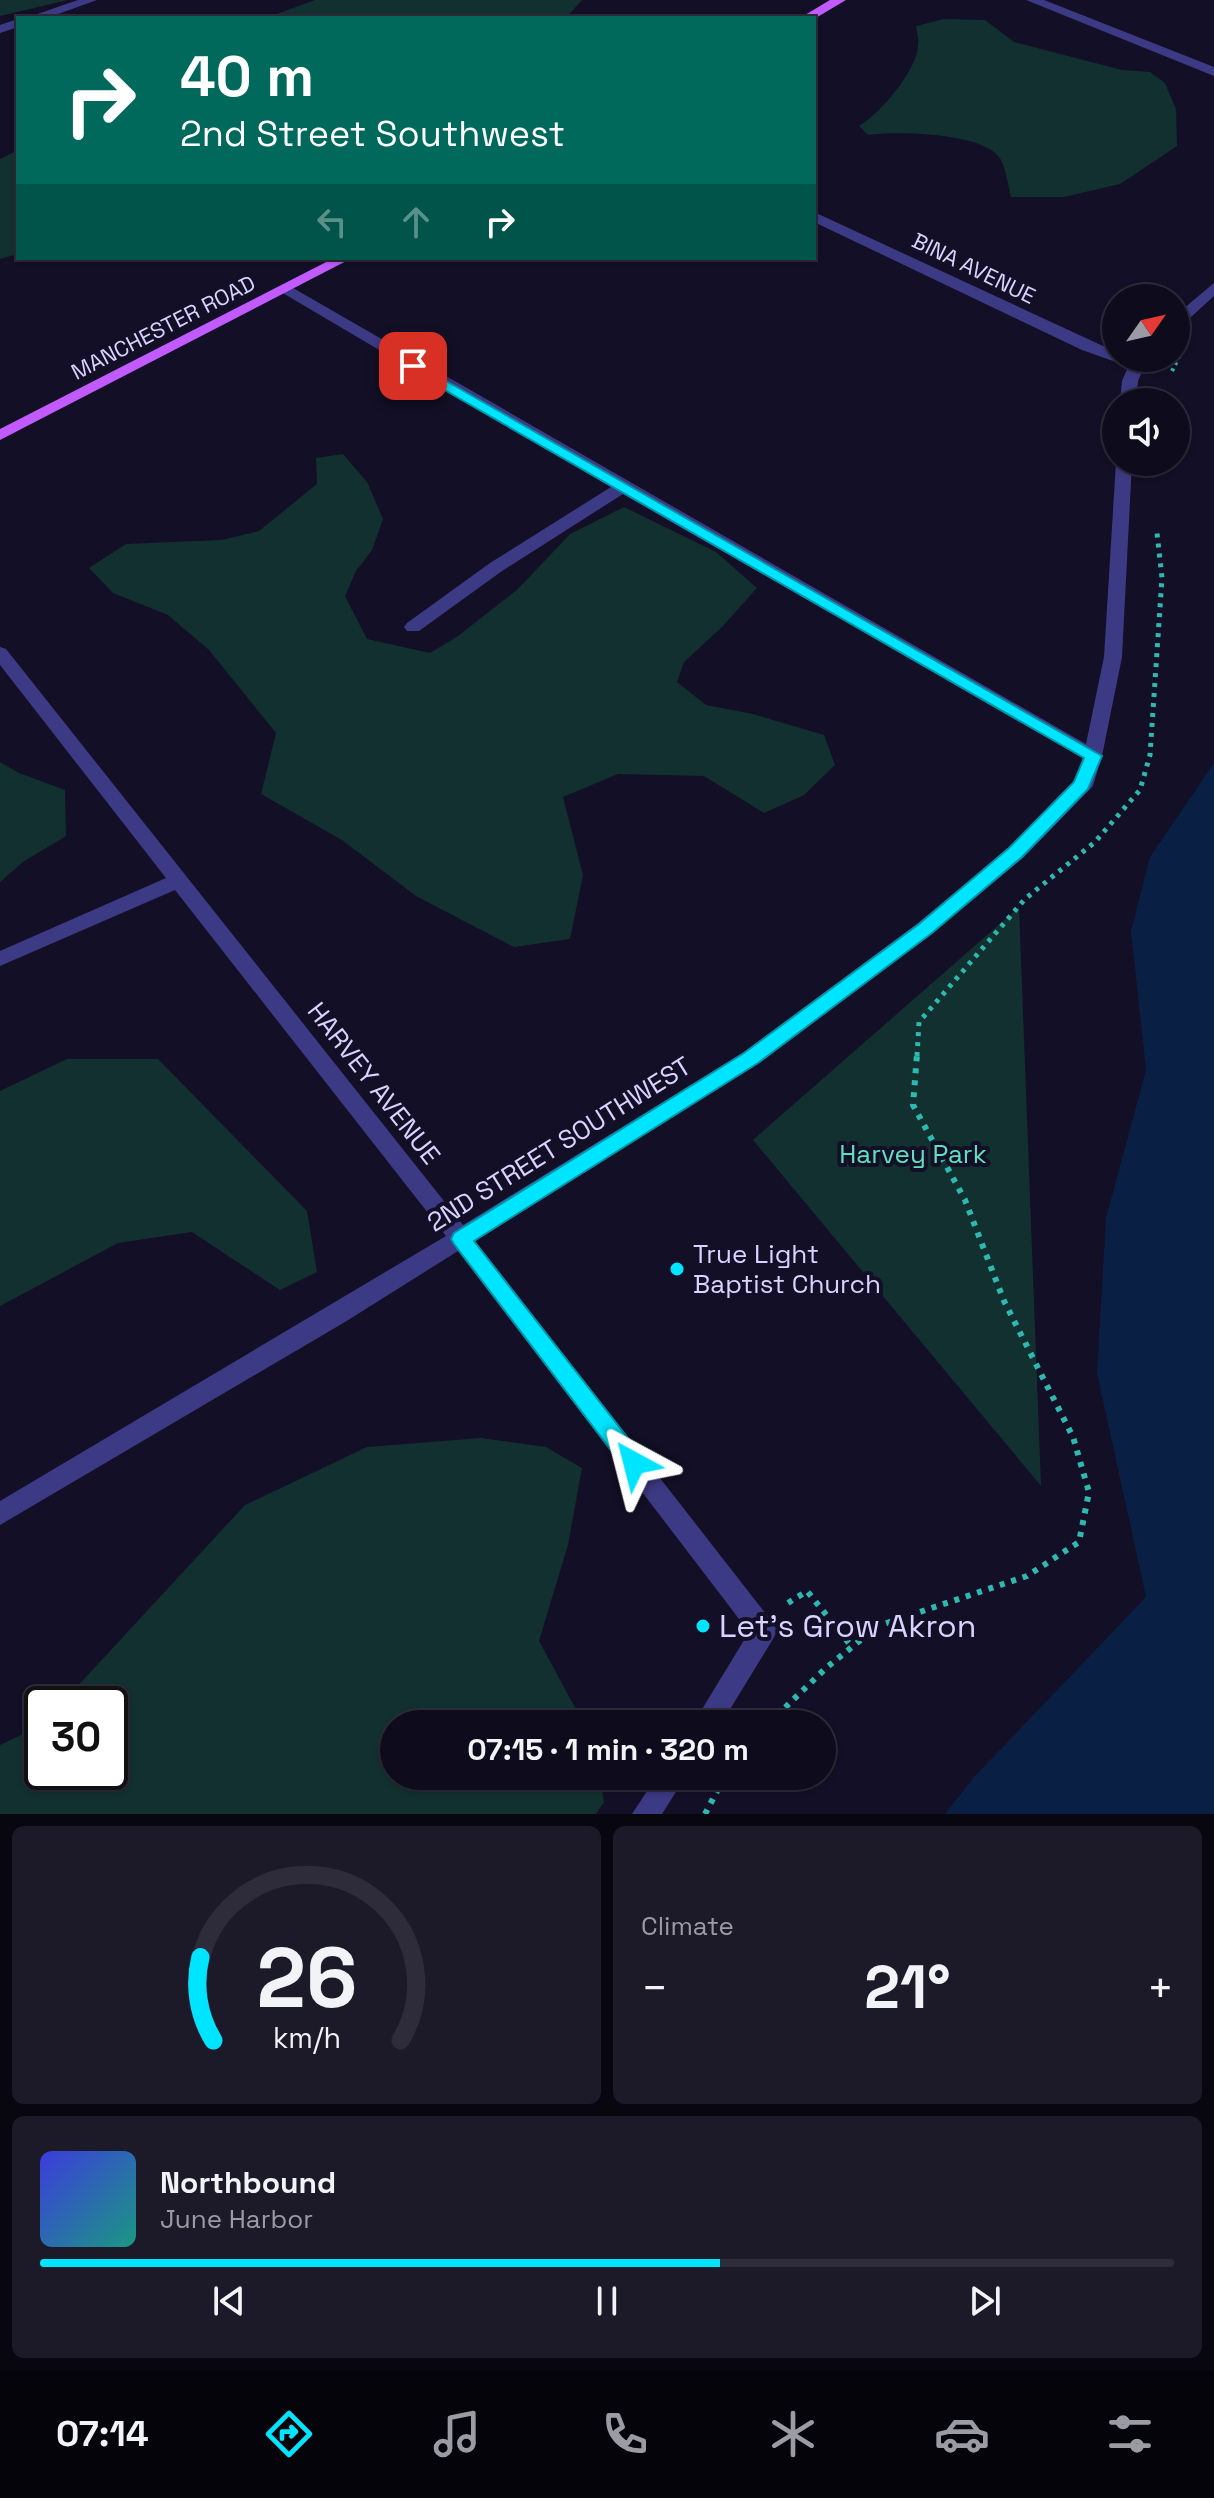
<!DOCTYPE html>
<meta charset="utf-8">
<style>
body{margin:0;font-family:"Space Grotesk",sans-serif;background:#1c1929;color:#f1f3f6;height:100vh;display:flex;flex-direction:column;font-size:30px;white-space:nowrap}
*{box-sizing:border-box;margin:0}
p{font-size:26px;color:#9b9ba3}
.icon{flex:none;width:44px;height:44px;fill:none;stroke:currentColor;stroke-width:2;stroke-linecap:round;stroke-linejoin:round}
.map{position:relative;height:1814px;overflow:hidden}
.drawer{display:flex;flex-direction:column;gap:12px;padding:12px;background:#08060f;flex:1}
.drawer>*{flex:none}
.guide{position:absolute;left:16px;top:16px;width:800px;height:244px;border-radius:0px;box-shadow:0 2px 6px #0004,0 0 0 2px #2e2b3b;background:#00695c;color:#fff;overflow:hidden}
.needle{width:52px;rotate:56deg}
.tools{position:absolute;left:1102px;top:284px;display:grid;gap:16px}
.tools a{display:grid;place-items:center;width:88px;height:88px;border-radius:50%;background:#0e0b1c;box-shadow:0 2px 6px #0004,0 0 0 2px #2e2b3b;font-size:40px}
.speed{position:absolute;left:24px;top:1686px;display:flex;gap:16px;font-size:40px;font-weight:700;text-align:center}
.speed>*{display:grid;place-content:center;width:104px;height:104px;border-radius:50%;background:#0e0b1c;box-shadow:0 2px 6px #0004,0 0 0 2px #2e2b3b;line-height:1}
.speed .limit{border:4px solid #111;border-radius:12px;background:#fff;color:#111}
.pin{position:absolute;display:grid;place-items:center;width:68px;height:68px;color:#fff;margin:-34px;border-radius:16px;box-shadow:0 4px 12px #0006}
.me{position:absolute;width:88px;margin:-44px;rotate:322deg;stroke-linejoin:round;filter:drop-shadow(0 0 6px #0008)}
.turn{display:flex;align-items:center;gap:28px;height:168px;padding:0 32px;font-size:36px}
.turn .icon{width:104px;height:104px;stroke-width:2.5}
.turn b{display:block;font-size:56px;line-height:68px}
.lanes{display:flex;align-items:center;height:76px;padding:0 32px;background:#0003;justify-content:center;gap:40px;direction:ltr}
.lanes .off{opacity:.35}
.big{font-size:60px;font-weight:700;line-height:1.1}
.drawer .card{flex:1;display:flex;flex-direction:column;justify-content:center;gap:12px;min-width:0;padding:0 28px;border-radius:12px;background:#1c1929}
.drawer .dial{align-items:center;gap:0}
.dial svg{height:208px;overflow:visible;fill:none;stroke:#2e2b3b;stroke-width:7;stroke-linecap:round;text-anchor:middle}
.dial text{fill:#f1f3f6;stroke:none}
.song{display:flex;align-items:center;gap:24px}
.cover{width:96px;height:96px;border-radius:12px;background:linear-gradient(135deg,hsl(240 70% 55%),hsl(170 70% 35%))}
.played{height:8px;border-radius:4px;background:linear-gradient(90deg,#00e5ff 60%,#2e2b3b 60%)}
.keys{display:flex;justify-content:space-around;direction:ltr}
.heat{display:flex;justify-content:space-between;align-items:center;font-size:44px;direction:ltr}
.drawer .tiles{flex:1;display:grid;gap:12px;grid-template-columns:1fr 1fr}
.card:last-child{grid-column:span 2}
.trip{position:absolute;left:380px;top:1710px;width:456px;height:80px;border-radius:40px;background:#0e0b1c;box-shadow:0 2px 6px #0004,0 0 0 2px #2e2b3b;font-weight:700;line-height:80px;text-align:center}
.tabs{display:flex;height:128px;justify-content:space-around;align-items:center;background:#06040b;color:#9b9ba3}
.tabs .icon{width:56px;height:56px}
.tabs .selected{color:#00e5ff}
.tabs b{font-size:36px;color:#f1f3f6}
.map>svg:first-child{display:block}
.green{fill:#12302f}
.water{fill:#0a1f44}
.lines{fill:none;stroke-linecap:round;stroke-linejoin:round}
.path-far2{stroke:#2fb8b0;stroke-width:4;stroke-dasharray:3 4;stroke-linecap:butt}
.path-far1{stroke:#2fb8b0;stroke-width:5;stroke-dasharray:4 6;stroke-linecap:butt}
.path{stroke:#2fb8b0;stroke-width:6;stroke-dasharray:5 7;stroke-linecap:butt}
.minor{fill:#3d3a85;fill-rule:evenodd}
.major{fill:#c25bff;fill-rule:evenodd}
.route{fill:#00e5ff;stroke:#0095a6;stroke-width:2}
.poi-dot{fill:#00e5ff;stroke:#130f26;stroke-width:3}
.labels{text-anchor:middle;stroke-width:8;stroke-linejoin:round;paint-order:stroke}
.far-street-label{font-size:22px;fill:#d9d4ff;stroke:#130f26}
.street-label{font-size:26px;fill:#d9d4ff;stroke:#130f26}
.park-label{font-size:26px;fill:#5fe0c0;stroke:#130f26}
.poi-label{font-size:26px;fill:#d9d4ff;stroke:#130f26;text-anchor:start}
.near-poi-label{font-size:32px;fill:#d9d4ff;stroke:#130f26;text-anchor:start}
</style>
<div class="map">
<svg width="1214" height="1814" viewBox="0 0 1214 1814">
<rect width="100%" height="100%" fill="#130f26"/>
<g class="green">
<polygon points="0,0 68,0 0,16"/>
<polygon points="315,0 582,0 566,18 266,18"/>
<path d="M944 19 985 20 1014 42 1122 70 1150 72 1165 83 1176 109 1177 146 1120 184 1064 197H1011C1008 185 1006 170 1001 160 986 132 896 131 868 135L859 126C879 115 917 70 918 46 919 40 917 32 916 26Z"/>
<polygon points="18,150 18,254 0,259 0,159"/>
<polygon points="343,454 367,482 383,519 372,550 356,571 345,596 367,639 430,653 458,636 518,589 570,534 624,507 716,552 757,588 722,627 684,662 677,682 706,705 753,714 824,735 835,765 804,795 764,813 704,776 618,774 563,797 583,875 570,939 514,947 416,896 342,840 261,794 276,733 209,650 168,615 113,593 89,568 126,544 222,540 259,531 317,484 316,458"/>
<polygon points="0,762 19,773 65,790 66,836 23,862 0,882"/>
<polygon points="1019,907 1041,1486 753,1140"/>
<polygon points="67,1059 158,1059 307,1211 317,1272 280,1290 192,1232 118,1243 0,1306 0,1091"/>
<polygon points="481,1438 546,1447 582,1468 568,1545 539,1641 584,1724 394,1724 394,1776 600,1776 604,1802 596,1814 0,1814 0,1745 42,1725 42,1772 110,1772 110,1704 61,1704 245,1505 367,1447"/>
</g>
<polygon class="water" points="1214,763 1214,1814 945,1814 974,1777 1146,1597 1097,1373 1106,1218 1146,1070 1131,931 1150,857"/>
<g class="lines">
<polyline class="path-far2" points="1172,371 1182,351"/>
<polyline class="path-far1" points="917,1056 919,1022 1025,899 1095,842 1140,790 1150,755 1162,578 1157,533"/>
<g class="path">
<polyline points="788,1603 807,1591 852,1647"/>
<polyline points="768,1724 826,1668 878,1626 1027,1576 1079,1542 1089,1492 1073,1437 1004,1301 965,1200 913,1105 917,1054"/>
<polyline points="705,1814 725,1776"/>
</g>
<g class="minor">
<polygon points="78,0 97,0 47,18 26,18"/>
<polygon points="1026,0 1044,0 1214,67 1214,76"/>
<polygon points="18,19 18,27 0,33 0,25"/>
<polygon points="814,212 1116,352 1116,358 1123,358 1116,362 1082,350 814,222"/>
<polygon points="1214,283 1214,296 1181,326 1176,328 1176,315"/>
<polygon points="286,284 1086,744 1104,657 1116,462 1132,462 1122,657 1102,756 1093,786 1023,858 932,933 758,1064 475,1241 773,1623 777,1631 773,1639 721,1724 693,1724 749,1632 458,1251 345,1322 0,1525 0,1501 446,1236 175,890 0,966 0,951 166,878 0,665 0,647 6,649 463,1225 744,1052 918,923 1009,848 1077,779 1083,758 623,494 502,571 419,631 407,631 404,627 407,623 490,563 611,487 281,292 281,286"/>
<polygon points="1132,358 1148,358 1138,381 1136,402 1120,402 1122,381"/>
<polygon points="657,1776 686,1776 662,1814 632,1814"/>
</g>
<g class="major">
<polygon points="830,0 846,0 814,19 800,18"/>
<polygon points="334,258 352,258 0,440 0,429"/>
</g>
</g>
<polygon class="route" points="413,362 1102,756 1088,789 1022,857 932,933 758,1063 474,1241 642,1456 645,1463 642,1470 634,1472 626,1470 454,1244 451,1239 454,1233 744,1053 919,924 1009,848 1074,782 1084,758 408,369 408,363"/>
<g class="poi-dot">
<circle cx="677" cy="1269" r="8"/>
<circle cx="703" cy="1626" r="8"/>
</g>
<g class="labels">
<g class="far-street-label">
<text transform="translate(974 268) rotate(26)" y="8">BINA AVENUE</text>
<text transform="translate(163 327) rotate(-27)" y="8">MANCHESTER ROAD</text>
</g>
<g class="street-label">
<text transform="translate(374 1083) rotate(52)" y="9">HARVEY AVENUE</text>
<text transform="translate(559 1144) rotate(-32)" y="9">2ND STREET SOUTHWEST</text>
</g>
<g class="park-label">
<text x="913" y="1163">Harvey Park</text>
</g>
<g class="poi-label">
<text x="693" y="1263">True Light<tspan x="693" dy="30">Baptist Church</tspan></text>
</g>
<g class="near-poi-label">
<text x="719" y="1637">Let's Grow Akron</text>
</g>
</g>
</svg>
<div class="tools">
<a><svg class="needle" viewBox="-14 -14 28 28"><path d="M0-13l5 13h-10z" fill="#e53935"/><path d="M0 13l5-13h-10z" fill="#9b9ba3"/></svg></a>
<a><svg class="icon" aria-label="sound" viewBox="0 0 24 24"><path d="M4 9h4l5-4v14l-5-4H4zM17 9q2 3 0 6"/></svg></a>
</div>
<div class="speed"><div class="limit">30</div></div>
<div class="pin" style="left:413px;top:366px;background:#d93025"><svg class="icon" aria-label="arrive" viewBox="0 0 24 24"><path d="M6 21V4h12l-3 4 3 4H6"/></svg></div>
<svg class="me" style="left:634px;top:1463px" viewBox="-20 -20 40 40"><path d="M0-17L14 15 0 8-14 15z" fill="#00e5ff" stroke="#fff" stroke-width="4"/></svg>
<div class="trip">07:15 · 1 min · 320 m</div>
<div class="guide">
<div class="turn"><svg class="icon" aria-label="right" viewBox="0 0 24 24"><path d="M7 20v-9h11M14 6l5 5-5 5"/></svg><div><b>40 m</b>2nd Street Southwest</div></div>
<div class="lanes"><svg class="icon off" aria-label="left" viewBox="0 0 24 24"><path d="M17 20v-9H6M10 6l-5 5 5 5"/></svg><svg class="icon off" aria-label="ahead" viewBox="0 0 24 24"><path d="M12 20V5M6 11l6-6 6 6"/></svg><svg class="icon" aria-label="right" viewBox="0 0 24 24"><path d="M7 20v-9h11M14 6l5 5-5 5"/></svg></div>
</div>
</div>
<section class="drawer">
<div class="tiles">
<div class="card dial"><svg viewBox="0 0 100 80">
<path d="M14 69A42 42 0 1 1 86 69"/>
<path d="M14 69A42 42 0 0 1 9 37" stroke="#00e5ff"/>
<text x="50" y="56" font-size="32" font-weight="700">26</text>
<text x="50" y="72" font-size="11">km/h</text>
</svg></div>
<div class="card"><p>Climate</p>
<div class="heat"><a>−</a><b class="big">21°</b><a>+</a></div>
</div>
<div class="card">
<div class="song"><i class="cover"></i><div><b>Northbound</b><p>June Harbor</p></div></div>
<div class="played"></div>
<div class="keys"><svg class="icon" aria-label="previous" viewBox="0 0 24 24"><path d="M18 5L8 12l10 7zM5 5v14"/></svg><svg class="icon" aria-label="pause" viewBox="0 0 24 24"><path d="M8 5v14M16 5v14"/></svg><svg class="icon" aria-label="next" viewBox="0 0 24 24"><path d="M6 5l10 7-10 7zM19 5v14"/></svg></div>
</div>
</div>
</section>
<nav class="tabs">
<b>07:14</b>
<svg class="icon selected" aria-label="directions" viewBox="0 0 24 24"><path d="M12 3l9 9-9 9-9-9zM9 14v-3h6M13 9l2 2-2 2"/></svg>
<svg class="icon" aria-label="music" viewBox="0 0 24 24"><path d="M9 18V5l10-2v13"/><circle cx="6" cy="18" r="3"/><circle cx="16" cy="16" r="3"/></svg>
<svg class="icon" aria-label="phone" viewBox="0 0 24 24"><path d="M5 4h4l2 5-3 2q2 4 5 5l2-3 5 2v4C11 20 4 13 5 4z"/></svg>
<svg class="icon" aria-label="climate" viewBox="0 0 24 24"><path d="M12 3v18M4 7l16 10M4 17L20 7"/></svg>
<svg class="icon" aria-label="car" viewBox="0 0 24 24"><path d="M5 17H2v-5l4-1 3-4h7l3 4 3 1v5h-3M9 17h6M6 11h13"/><circle cx="7" cy="17" r="2"/><circle cx="17" cy="17" r="2"/></svg>
<svg class="icon" aria-label="filters" viewBox="0 0 24 24"><path d="M4 7h16M4 17h16"/><circle cx="9" cy="7" r="2"/><circle cx="15" cy="17" r="2"/></svg>
</nav>
